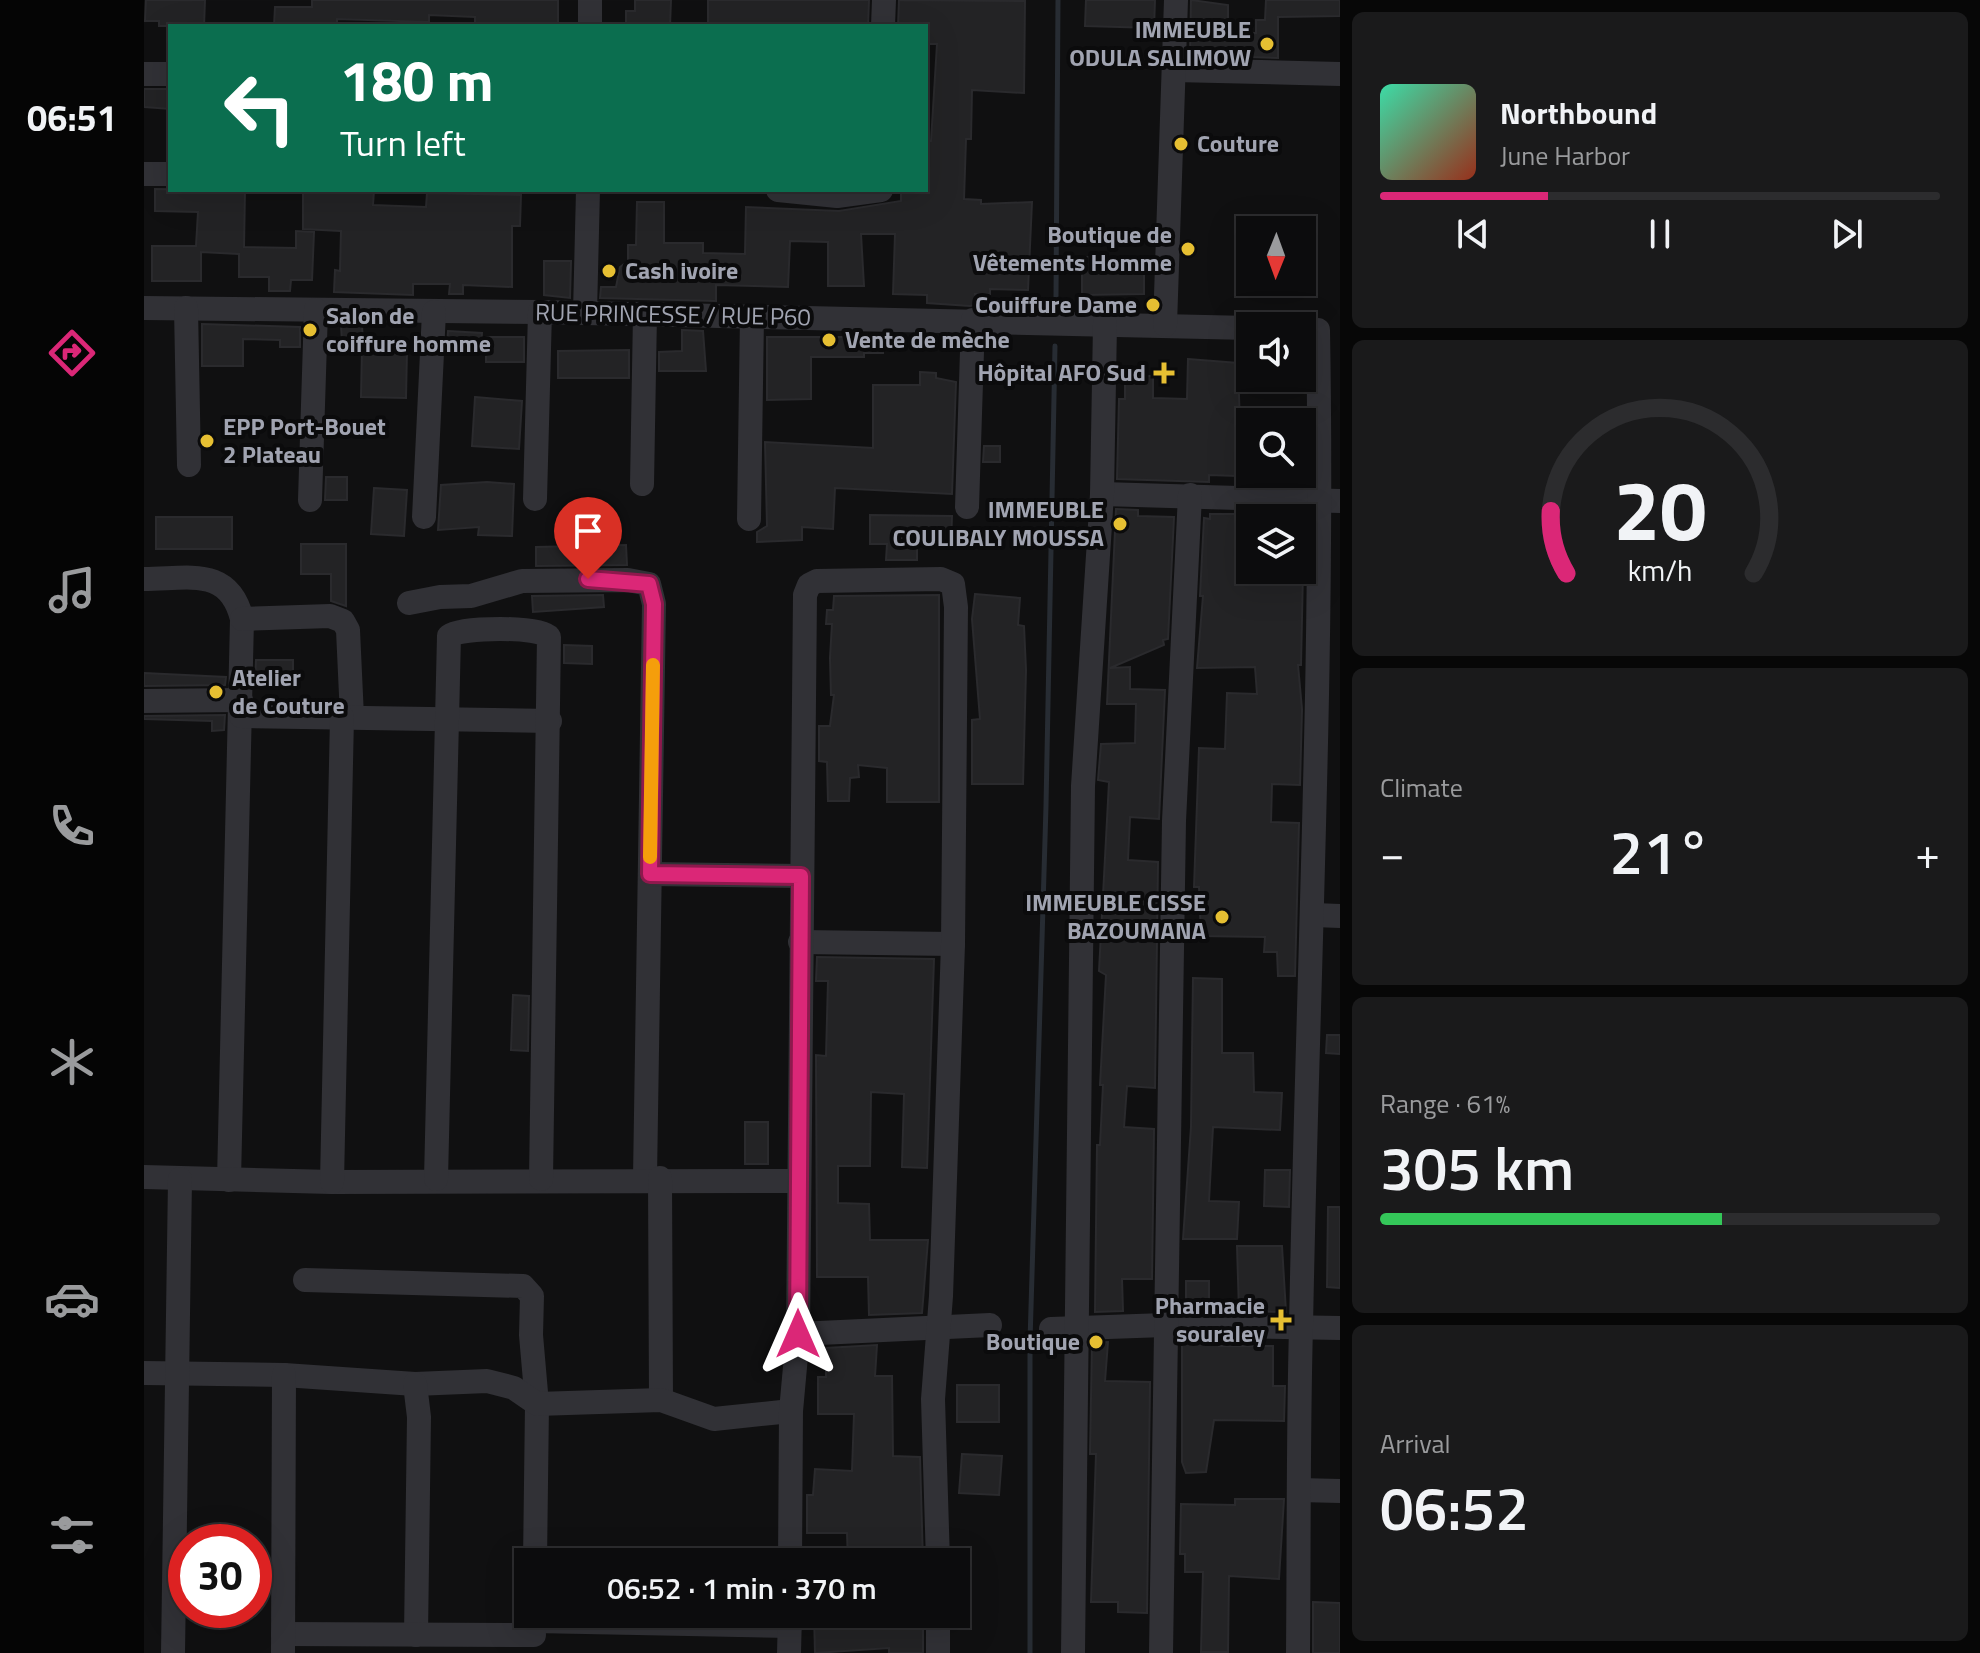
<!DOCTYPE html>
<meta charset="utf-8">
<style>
body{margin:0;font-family:"Titillium Web",sans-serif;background:#1a1a1b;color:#f1f3f6;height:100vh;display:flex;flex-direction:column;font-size:30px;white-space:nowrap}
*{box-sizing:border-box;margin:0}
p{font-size:26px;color:#9a9b9d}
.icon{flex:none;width:44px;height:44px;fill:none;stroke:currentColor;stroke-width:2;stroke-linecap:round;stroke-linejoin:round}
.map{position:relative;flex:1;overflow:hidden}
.drawer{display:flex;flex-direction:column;gap:12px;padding:12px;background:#070707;width:640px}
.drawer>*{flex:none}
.banner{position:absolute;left:24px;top:24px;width:760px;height:168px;border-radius:0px;box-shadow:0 8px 32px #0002,0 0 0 2px #2c2c2e;background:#0b6e4f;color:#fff;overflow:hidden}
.needle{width:52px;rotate:181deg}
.buttons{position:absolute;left:1092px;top:216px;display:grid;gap:16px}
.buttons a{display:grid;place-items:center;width:80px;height:80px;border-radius:0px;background:#0c0c0d;box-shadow:0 8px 32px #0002,0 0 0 2px #2c2c2e;font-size:40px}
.speed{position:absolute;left:24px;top:1524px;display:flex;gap:16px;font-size:40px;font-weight:700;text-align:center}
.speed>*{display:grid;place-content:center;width:104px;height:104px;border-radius:50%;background:#0c0c0d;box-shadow:0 8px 32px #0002,0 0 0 2px #2c2c2e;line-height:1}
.speed .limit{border:12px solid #d22;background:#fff;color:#111}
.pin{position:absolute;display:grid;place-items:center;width:68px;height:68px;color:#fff;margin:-82px -34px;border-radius:50% 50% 50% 0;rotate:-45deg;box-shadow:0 0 8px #0007}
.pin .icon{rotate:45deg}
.me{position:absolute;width:88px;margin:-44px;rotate:0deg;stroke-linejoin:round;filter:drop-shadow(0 0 6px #0008)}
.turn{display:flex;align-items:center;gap:28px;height:168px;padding:0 40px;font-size:36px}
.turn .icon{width:104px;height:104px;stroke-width:2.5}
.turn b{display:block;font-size:56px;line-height:68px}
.big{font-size:60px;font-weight:600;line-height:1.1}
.drawer .tile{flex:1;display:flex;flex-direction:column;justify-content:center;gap:12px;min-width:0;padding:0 28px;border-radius:12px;background:#1a1a1b}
.drawer .dial{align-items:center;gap:0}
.dial svg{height:208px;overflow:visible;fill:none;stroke:#2c2c2e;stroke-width:7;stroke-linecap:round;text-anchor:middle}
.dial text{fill:#f1f3f6;stroke:none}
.song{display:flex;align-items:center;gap:24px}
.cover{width:96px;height:96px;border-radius:12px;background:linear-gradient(135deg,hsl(160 70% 55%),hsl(10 70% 35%))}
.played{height:8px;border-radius:4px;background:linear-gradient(90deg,#db2777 30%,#2c2c2e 30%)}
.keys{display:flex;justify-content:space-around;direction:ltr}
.heat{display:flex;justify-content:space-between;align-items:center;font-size:44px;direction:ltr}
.charge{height:12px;border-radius:6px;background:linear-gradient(90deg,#34c759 61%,#2c2c2e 0)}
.trip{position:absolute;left:370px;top:1548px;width:456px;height:80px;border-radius:0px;background:#0c0c0d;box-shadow:0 8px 32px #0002,0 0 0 2px #2c2c2e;font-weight:600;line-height:80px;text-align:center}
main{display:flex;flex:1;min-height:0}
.tab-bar{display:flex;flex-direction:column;width:144px;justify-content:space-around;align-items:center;background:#050505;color:#9a9b9d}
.tab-bar .icon{width:56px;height:56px}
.tab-bar .on{color:#db2777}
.tab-bar b{font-size:36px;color:#f1f3f6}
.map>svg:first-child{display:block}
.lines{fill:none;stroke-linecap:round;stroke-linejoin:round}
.stream{stroke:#272c33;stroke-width:5}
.building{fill:#232325;stroke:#2a2a2d;stroke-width:2}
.minor{stroke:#313136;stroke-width:24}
.route-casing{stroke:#8e194d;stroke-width:20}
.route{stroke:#db2777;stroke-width:14}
.slow{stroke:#f59e0b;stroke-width:14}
.poi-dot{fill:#e6bf32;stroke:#0b0b0c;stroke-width:3}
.labels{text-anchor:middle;stroke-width:8;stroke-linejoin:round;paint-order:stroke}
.poi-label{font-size:24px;font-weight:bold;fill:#a1a4b1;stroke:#0b0b0c;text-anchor:end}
.street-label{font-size:24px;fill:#a1a4b1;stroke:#0b0b0c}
</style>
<main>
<nav class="tab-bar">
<b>06:51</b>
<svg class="icon on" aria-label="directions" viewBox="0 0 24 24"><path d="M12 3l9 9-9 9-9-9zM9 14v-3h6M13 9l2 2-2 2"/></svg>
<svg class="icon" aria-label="music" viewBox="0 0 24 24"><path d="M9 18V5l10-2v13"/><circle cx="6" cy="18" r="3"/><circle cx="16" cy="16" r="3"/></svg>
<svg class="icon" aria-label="phone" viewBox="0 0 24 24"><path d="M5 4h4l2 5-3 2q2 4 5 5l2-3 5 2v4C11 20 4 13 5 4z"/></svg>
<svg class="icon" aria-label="climate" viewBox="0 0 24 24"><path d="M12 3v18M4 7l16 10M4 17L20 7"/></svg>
<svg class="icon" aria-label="car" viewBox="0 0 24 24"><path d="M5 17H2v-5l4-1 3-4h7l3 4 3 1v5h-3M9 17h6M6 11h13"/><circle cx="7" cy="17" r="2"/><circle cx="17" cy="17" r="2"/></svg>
<svg class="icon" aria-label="filters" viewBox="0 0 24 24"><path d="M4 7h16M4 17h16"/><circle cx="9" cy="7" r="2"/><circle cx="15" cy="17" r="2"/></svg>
</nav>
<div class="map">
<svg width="1196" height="1653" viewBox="0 0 1196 1653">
<rect width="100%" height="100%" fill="#101011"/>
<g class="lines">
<g class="stream">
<polyline points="912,297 914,0"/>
<polyline points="886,1653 886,1341 902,806 911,346"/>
</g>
</g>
<g class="building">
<polygon points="2,0 61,0 60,26 15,26 15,21 1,21"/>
<polygon points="168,0 414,0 414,26 331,26 331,17 285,15 285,22 193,19 193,26 130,26 131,7 168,7"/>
<polygon points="491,0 527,0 526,26 482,26 482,11 491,11"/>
<polygon points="564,0 725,0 724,26 564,26"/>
<polygon points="755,0 881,1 880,93 828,90 827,139 822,139 820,199 837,200 837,204 888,202 884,290 846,289 846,294 831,294 831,305 826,306 783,303 783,295 749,294 751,234 717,234 720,286 684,286 684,242 646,241 644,287 572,285 572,301 456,298 457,287 472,287 476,267 484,261 484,245 492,245 493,202 520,202 520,243 559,243 559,253 601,254 602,207 695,211 757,201 757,190 782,190 782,141 787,141 793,44 782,44 782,26 754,26"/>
<polygon points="942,0 1011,0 1010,28 941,26"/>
<polygon points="1047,0 1084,5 1084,33 1112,33 1112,20 1121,20 1122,0 1196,0 1196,16 1134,17 1134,58 1046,55"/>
<polygon points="0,89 26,89 26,109 0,107"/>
<polygon points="11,189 101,190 100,247 152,248 152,231 170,232 168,280 147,280 146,291 125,291 125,277 95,277 95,254 57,252 57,281 8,281 8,246 52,246 54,212 11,211"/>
<polygon points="159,190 230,190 229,205 282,207 283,193 377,195 376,226 368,226 368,287 319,285 319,294 305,294 306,284 269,284 269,295 190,292 191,270 196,271 197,231 159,229"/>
<polygon points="938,257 1000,257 1000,294 938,295"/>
<polygon points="400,261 427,261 426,298 400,295"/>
<polygon points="58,324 156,327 156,347 136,347 136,340 99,339 99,366 58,366"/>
<polygon points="197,326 218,326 219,341 198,342"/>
<polygon points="538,330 559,331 562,371 515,371 515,352 538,351"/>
<polygon points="304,331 338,333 337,349 303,347"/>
<rect x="342" y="337" width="38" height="25"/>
<polygon points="623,337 739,337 739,353 720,353 720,357 667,357 667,399 623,400"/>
<polygon points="218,349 263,350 262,398 217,397"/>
<polygon points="485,350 485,378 414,378 414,351"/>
<polygon points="1044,359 1094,363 1096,428 1106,427 1106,474 1132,474 1132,484 1094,483 1094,476 1065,475 1065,482 973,479 975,399 981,399 981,376 1009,376 1009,398 1043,399"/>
<polygon points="776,372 792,373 792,378 812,382 808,494 691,488 689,529 658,527 658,540 613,542 613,532 623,526 621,442 729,448 729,385 776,385"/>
<polygon points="331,397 378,401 375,449 328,446"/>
<polygon points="840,446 856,446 856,462 839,462"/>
<polygon points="182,477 203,477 203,500 181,500"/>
<polygon points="343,482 370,484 368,536 334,535 335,527 294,530 297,485"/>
<polygon points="230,488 263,490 260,536 227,534"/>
<polygon points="972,509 994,510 994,516 1030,517 1024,639 1019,640 1020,645 966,668 986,667 986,689 1021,690 1015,819 986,817 984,860 1014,862 1011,1088 983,1086 980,1127 1010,1129 1008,1279 978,1279 979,1311 951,1312 953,1145 956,1145 959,1085 956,1085 962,975 955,971 965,782 954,780 957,744 991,743 992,704 963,704"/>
<polygon points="1066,514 1106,514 1106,570 1159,570 1157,665 1154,665 1158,709 1156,785 1128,784 1127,822 1155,823 1151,976 1134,976 1133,952 1120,952 1121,937 1057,936 1055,887 1050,887 1055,748 1081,749 1083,693 1113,694 1111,667 1053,668 1059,596 1056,596 1060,518 1066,519"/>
<polygon points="726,515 808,516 807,544 773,543 773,560 742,560 743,544 726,544"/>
<rect x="12" y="517" width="76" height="32"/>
<polygon points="157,544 202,544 202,606 187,601 187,574 157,574"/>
<polygon points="482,545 483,565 392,566 392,547"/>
<polygon points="831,594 876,598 874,625 880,626 882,670 879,784 828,784 828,720 836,719 828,619"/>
<polygon points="459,595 460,607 389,612 388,596"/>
<polygon points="795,595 795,802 743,802 743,768 714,765 715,777 706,778 705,801 684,801 683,762 675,761 675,726 686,726 690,695 687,695 686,658 688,624 682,624 683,610 689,610 690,596"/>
<polygon points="420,645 448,646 448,664 420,663"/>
<polygon points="112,660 149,660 149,686 111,686"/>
<polygon points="0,673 82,677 81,685 0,686"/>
<polygon points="81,715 80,730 68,731 68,721 0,719 0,716"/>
<polygon points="673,957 790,959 783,1168 758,1167 760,1094 727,1092 726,1166 694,1166 694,1203 725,1204 726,1240 784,1240 778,1313 725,1315 724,1277 673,1277 672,1055 682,1056 684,981 672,981"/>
<polygon points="1049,978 1078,979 1078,1053 1109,1053 1110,1092 1138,1093 1136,1130 1069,1127 1065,1201 1095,1202 1093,1239 1039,1239 1047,1127"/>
<polygon points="369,995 385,996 384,1051 367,1050"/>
<polygon points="1183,1035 1196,1035 1196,1054 1182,1053"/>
<rect x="601" y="1122" width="23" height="42"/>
<polygon points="1121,1170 1146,1170 1145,1207 1120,1206"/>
<polygon points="1184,1207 1196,1207 1196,1288 1183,1287"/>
<polygon points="1093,1246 1138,1246 1142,1312 1095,1311"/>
<polygon points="1042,1281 1065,1281 1065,1311 1042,1310"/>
<polygon points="1038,1340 1075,1341 1075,1346 1129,1346 1129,1386 1141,1386 1140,1421 1070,1420 1062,1472 1042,1473 1038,1462"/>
<polygon points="964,1342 961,1381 1006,1382 1003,1613 974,1612 974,1602 947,1602 952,1454 946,1454 948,1343"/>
<polygon points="733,1345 731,1376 748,1376 749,1456 776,1457 779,1562 704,1562 703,1533 663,1533 663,1495 669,1495 671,1469 708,1471 710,1414 674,1414 674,1377 682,1377 682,1348"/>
<rect x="813" y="1385" width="42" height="37"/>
<polygon points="818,1454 858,1456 855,1495 815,1493"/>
<polygon points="1091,1499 1140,1499 1135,1579 1085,1576 1084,1652 1057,1652 1059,1572 1041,1572 1041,1554 1036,1554 1037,1504 1091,1505"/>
<polygon points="1169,1602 1196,1603 1196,1653 1169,1653"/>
<polygon points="670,1614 779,1614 779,1653 745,1653 745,1648 671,1653"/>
</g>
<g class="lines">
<g class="minor">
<polyline points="446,26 446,0"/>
<polyline points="739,26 740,0"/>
<polyline points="1030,70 1196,74"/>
<polyline points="0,74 26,74"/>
<polyline points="0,174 26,174"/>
<polyline points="634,190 693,196 737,190"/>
<polyline points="0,308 396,312 1106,328"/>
<polyline points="42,308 45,465"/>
<polyline points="441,313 444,190"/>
<polyline points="1021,325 1032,0"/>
<polyline points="498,484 501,314"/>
<polyline points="958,494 1196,501"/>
<polyline points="391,499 396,312"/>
<polyline points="166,500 172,310"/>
<polyline points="823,507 829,320"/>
<polyline points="280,517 290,312"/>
<polyline points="605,519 608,316"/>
<path d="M0 579C45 579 85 566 98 619L85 1180"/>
<polyline points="265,603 296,597 327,596 378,581 484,580 505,584 510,604 501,1178"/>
<polyline points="98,619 186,616 199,621 204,630 208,717"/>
<polyline points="0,701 97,700"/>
<polyline points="97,716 406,721"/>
<polyline points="506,874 657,876"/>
<polyline points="1170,915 1196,916"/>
<polyline points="656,942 809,944"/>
<polyline points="0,1177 188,1182 654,1181"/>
<polyline points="516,1178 517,1400"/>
<path d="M292 1179 305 636C317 627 396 626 405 637L397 1179"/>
<polyline points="188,1182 198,717"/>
<polyline points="161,1280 379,1286 388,1296 387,1335 393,1404 391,1562"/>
<polyline points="907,1329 1021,1325 1196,1328"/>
<polyline points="654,1334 846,1325"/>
<polyline points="0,1373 140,1375 271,1384 343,1381 370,1388 393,1404 517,1400 570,1419 647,1411"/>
<polyline points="271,1384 275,1417 272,1635"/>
<polyline points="1155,1490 1196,1491"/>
<polyline points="646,1562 647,1411 654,1334 661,595 665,585 673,581 797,579 809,584 812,607 809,944 797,1296 789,1399 794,1562"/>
<polyline points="794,1614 794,1653"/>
<polyline points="390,1621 646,1626"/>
<polyline points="139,1634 390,1635"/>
<polyline points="29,1653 36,1179"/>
<polyline points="139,1653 140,1375"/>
<polyline points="645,1653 646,1614"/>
<polyline points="929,1653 939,786 958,494 961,324"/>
<polyline points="1017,1653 1030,821 1046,495"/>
<path d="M1154 1653C1155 1544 1154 1436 1157 1327 1163 995 1180 663 1174 330"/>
</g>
</g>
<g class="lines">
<defs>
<polyline id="route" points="444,579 505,584 510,604 506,874 657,876 654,1334"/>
</defs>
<use href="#route" class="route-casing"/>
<use href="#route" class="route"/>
<polyline class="slow" points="506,857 509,665"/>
</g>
<g class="poi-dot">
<circle cx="1123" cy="44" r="8"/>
<circle cx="1037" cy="144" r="8"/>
<circle cx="1044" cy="249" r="8"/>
<circle cx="465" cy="271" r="8"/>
<circle cx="1009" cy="305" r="8"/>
<circle cx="166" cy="330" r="8"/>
<circle cx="685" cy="340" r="8"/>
<path d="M1016 361h8v8h8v8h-8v8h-8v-8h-8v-8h8z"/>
<circle cx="63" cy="441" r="8"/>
<circle cx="976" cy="524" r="8"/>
<circle cx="72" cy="692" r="8"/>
<circle cx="1078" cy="917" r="8"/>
<path d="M1133 1308h8v8h8v8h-8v8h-8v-8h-8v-8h8z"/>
<circle cx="952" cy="1342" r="8"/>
</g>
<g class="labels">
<g class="poi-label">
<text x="1107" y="38">IMMEUBLE<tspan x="1107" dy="28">ODULA SALIMOW</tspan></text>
<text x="1053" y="152" text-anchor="start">Couture</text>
<text x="1028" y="243">Boutique de<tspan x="1028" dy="28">Vêtements Homme</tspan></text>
<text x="481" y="279" text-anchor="start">Cash ivoire</text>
<text x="993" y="313">Couiffure Dame</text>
<text x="182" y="324" text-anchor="start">Salon de<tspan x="182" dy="28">coiffure homme</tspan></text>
<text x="701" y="348" text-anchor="start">Vente de mèche</text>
<text x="1002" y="381">Hôpital AFO Sud</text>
<text x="79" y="435" text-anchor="start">EPP Port-Bouet<tspan x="79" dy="28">2 Plateau</tspan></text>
<text x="960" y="518">IMMEUBLE<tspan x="960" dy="28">COULIBALY MOUSSA</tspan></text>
<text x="88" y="686" text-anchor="start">Atelier<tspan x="88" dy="28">de Couture</tspan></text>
<text x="1062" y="911">IMMEUBLE CISSE<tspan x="1062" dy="28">BAZOUMANA</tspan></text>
<text x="1121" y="1314">Pharmacie<tspan x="1121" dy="28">souraley</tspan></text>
<text x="936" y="1350">Boutique</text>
</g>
<g class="street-label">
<text transform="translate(529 315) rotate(1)" y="8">RUE PRINCESSE / RUE P60</text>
</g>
</g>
</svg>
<div class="buttons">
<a><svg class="needle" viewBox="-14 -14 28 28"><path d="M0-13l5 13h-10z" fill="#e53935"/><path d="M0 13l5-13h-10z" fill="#9a9b9d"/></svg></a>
<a><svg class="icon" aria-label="sound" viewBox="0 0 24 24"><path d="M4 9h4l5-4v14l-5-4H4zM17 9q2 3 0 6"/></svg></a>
<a><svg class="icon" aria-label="search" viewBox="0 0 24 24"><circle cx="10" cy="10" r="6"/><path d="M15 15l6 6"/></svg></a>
<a><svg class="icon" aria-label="layers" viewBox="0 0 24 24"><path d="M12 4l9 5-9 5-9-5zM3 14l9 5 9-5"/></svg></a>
</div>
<div class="speed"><div class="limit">30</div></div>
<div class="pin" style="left:444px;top:579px;background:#d93025"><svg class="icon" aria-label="arrive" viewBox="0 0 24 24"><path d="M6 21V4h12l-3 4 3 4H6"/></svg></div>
<svg class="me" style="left:654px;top:1334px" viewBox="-20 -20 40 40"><path d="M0-17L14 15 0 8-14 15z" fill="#db2777" stroke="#fff" stroke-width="4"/></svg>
<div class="trip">06:52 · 1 min · 370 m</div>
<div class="banner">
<div class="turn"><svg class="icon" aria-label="left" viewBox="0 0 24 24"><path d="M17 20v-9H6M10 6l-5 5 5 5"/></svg><div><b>180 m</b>Turn left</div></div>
</div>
</div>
<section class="drawer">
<div class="tile">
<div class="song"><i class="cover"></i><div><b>Northbound</b><p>June Harbor</p></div></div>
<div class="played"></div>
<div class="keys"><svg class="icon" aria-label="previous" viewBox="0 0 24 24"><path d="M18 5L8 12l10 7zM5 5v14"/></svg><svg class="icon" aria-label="pause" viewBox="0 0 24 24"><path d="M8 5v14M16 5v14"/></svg><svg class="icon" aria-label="next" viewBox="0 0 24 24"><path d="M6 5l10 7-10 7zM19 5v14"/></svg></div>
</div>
<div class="tile dial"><svg viewBox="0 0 100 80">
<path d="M14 69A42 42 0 1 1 86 69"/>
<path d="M14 69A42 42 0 0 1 8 45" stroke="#db2777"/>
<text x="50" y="56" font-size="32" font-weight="700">20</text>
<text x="50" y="72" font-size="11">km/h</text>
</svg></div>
<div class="tile"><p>Climate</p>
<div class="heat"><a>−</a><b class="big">21°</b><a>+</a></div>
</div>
<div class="tile"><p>Range · 61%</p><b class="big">305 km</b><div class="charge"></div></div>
<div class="tile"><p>Arrival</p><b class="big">06:52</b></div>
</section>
</main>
